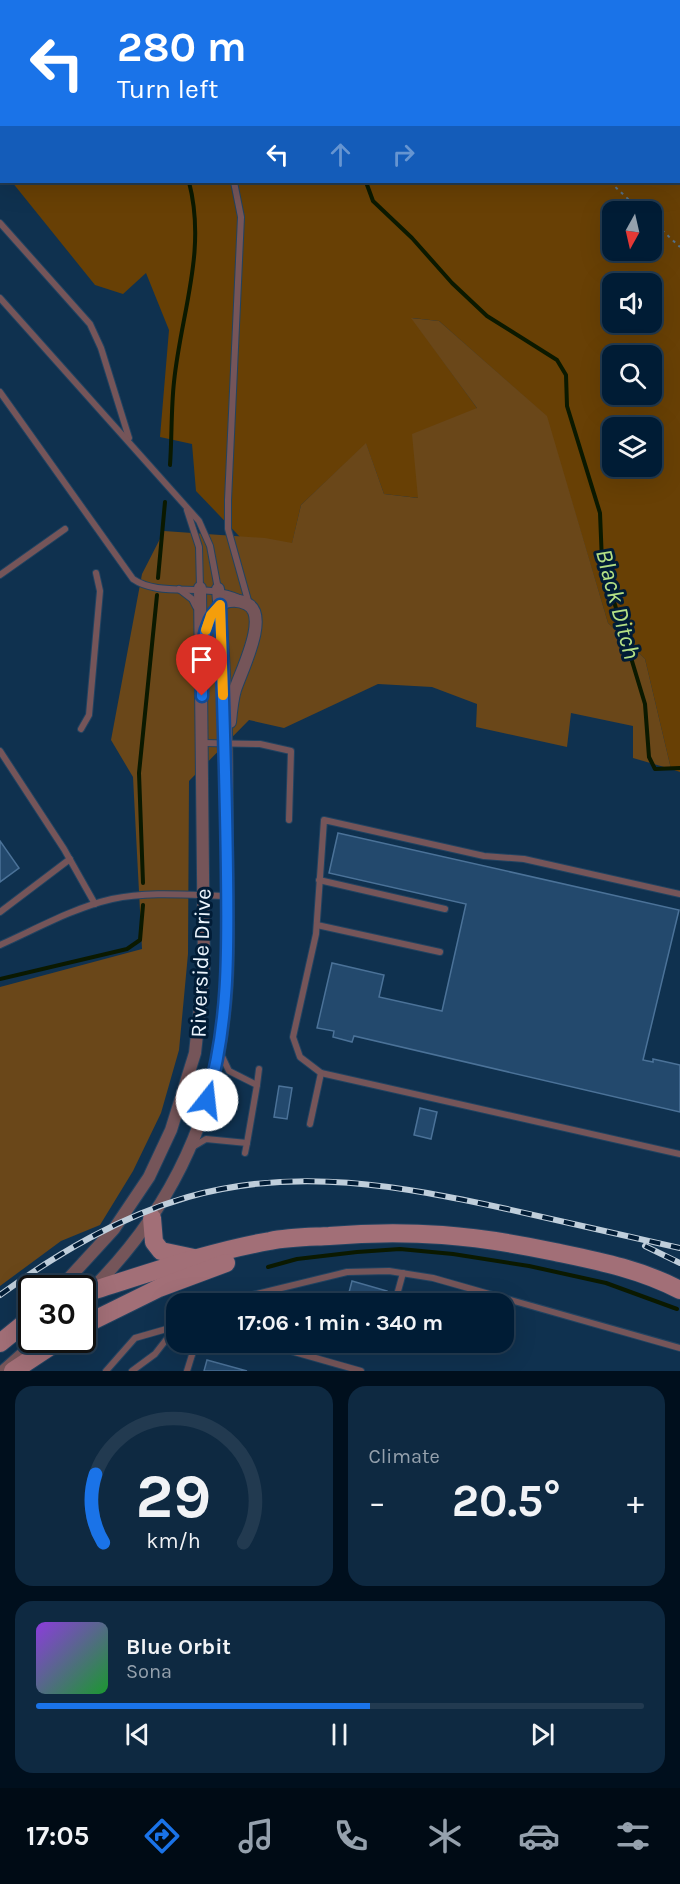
<!DOCTYPE html>
<meta charset="utf-8">
<style>
body{margin:0;font-family:Karla,sans-serif;background:#0e2941;color:#f1f3f6;height:100vh;display:flex;flex-direction:column;font-size:22px;white-space:nowrap}
*{box-sizing:border-box;margin:0}
p{font-size:20px;color:#95a1ad}
.icon{flex:none;width:33px;height:33px;fill:none;stroke:currentColor;stroke-width:2;stroke-linecap:round;stroke-linejoin:round}
.map{position:relative;height:1371px;overflow:hidden}
.details{display:flex;flex-direction:column;gap:15px;padding:15px;background:#000f1d;flex:1}
.details>*{flex:none}
.banner{position:absolute;left:0px;top:0px;width:681px;height:183px;box-shadow:0 6px 24px #0002,0 0 0 2px #223a50;background:#1a73e8;color:#fff;overflow:hidden}
.needle{width:39px;rotate:188deg}
.buttons{position:absolute;left:602px;top:201px;display:grid;gap:12px}
.buttons a{display:grid;place-items:center;width:60px;height:60px;border-radius:12px;background:#001c35;box-shadow:0 6px 24px #0002,0 0 0 2px #223a50;font-size:30px}
.speed{position:absolute;left:18px;top:1275px;display:flex;gap:12px;font-size:30px;font-weight:700;text-align:center}
.speed>*{display:grid;place-content:center;width:78px;height:78px;border-radius:50%;background:#001c35;box-shadow:0 6px 24px #0002,0 0 0 2px #223a50;line-height:1}
.speed .limit{border:3px solid #111;border-radius:9px;background:#fff;color:#111}
.pin{position:absolute;display:grid;place-items:center;width:51px;height:51px;color:#fff;margin:-62px -26px;border-radius:50% 50% 50% 0;rotate:-45deg;box-shadow:0 0 6px #0007}
.pin .icon{rotate:45deg}
.me{position:absolute;width:66px;margin:-33px;rotate:16deg;stroke-linejoin:round;filter:drop-shadow(0 0 4px #0008)}
.turn{display:flex;align-items:center;gap:21px;height:126px;padding:0 18px;font-size:27px}
.turn .icon{width:78px;height:78px;stroke-width:2.5}
.turn b{display:block;font-size:42px;line-height:51px}
.lanes{display:flex;align-items:center;height:57px;padding:0 18px;background:#0003;justify-content:center;gap:30px;direction:ltr}
.lanes .off{opacity:.35}
.big{font-size:45px;font-weight:700;line-height:1.1}
.details .widget{flex:1;display:flex;flex-direction:column;justify-content:center;gap:9px;min-width:0;padding:0 21px;border-radius:18px;background:#0e2941}
.details .dial{align-items:center;gap:0}
.dial svg{height:156px;overflow:visible;fill:none;stroke:#223a50;stroke-width:7;stroke-linecap:round;text-anchor:middle}
.dial text{fill:#f1f3f6;stroke:none}
.song{display:flex;align-items:center;gap:18px}
.cover{width:72px;height:72px;border-radius:9px;background:linear-gradient(135deg,hsl(270 70% 55%),hsl(130 70% 35%))}
.played{height:6px;border-radius:3px;background:linear-gradient(90deg,#1a73e8 55%,#223a50 55%)}
.keys{display:flex;justify-content:space-around;direction:ltr}
.heat{display:flex;justify-content:space-between;align-items:center;font-size:33px;direction:ltr}
.details .tiles{flex:1;display:grid;gap:15px;grid-template-columns:1fr 1fr}
.widget:last-child{grid-column:span 2}
.trip{position:absolute;left:166px;top:1293px;width:348px;height:60px;border-radius:18px;background:#001c35;box-shadow:0 6px 24px #0002,0 0 0 2px #223a50;font-weight:700;line-height:60px;text-align:center}
.menu{display:flex;height:96px;justify-content:space-around;align-items:center;background:#000b15;color:#95a1ad}
.menu .icon{width:42px;height:42px}
.menu .current{color:#1a73e8}
.menu b{font-size:27px;color:#f1f3f6}
.map>svg:first-child{display:block}
.built{fill:#0f314f;fill-rule:evenodd}
.green{fill:#684005;fill-rule:evenodd}
.forest{fill:#6a4719}
.lines{fill:none;stroke-linecap:round;stroke-linejoin:round}
.stream{stroke:#0b1900;stroke-width:4}
.canal{stroke:#0b1900;stroke-width:12}
.building{fill:#23496d;stroke:#4b7298;stroke-width:1.5}
.lane-casing{stroke:#214361;stroke-width:8}
.street-casing{stroke:#214361;stroke-width:14}
.secondary-casing{stroke:#214361;stroke-width:20}
.path{stroke:#557189;stroke-width:2;stroke-dasharray:3 4.5;stroke-linecap:butt}
.lane{stroke:#755559;stroke-width:6}
.street{stroke:#755559;stroke-width:12}
.secondary{stroke:#a26f77;stroke-width:18}
.rail-casing{stroke:#bfcedb;stroke-width:6}
.rail{stroke:#011c36;stroke-width:4;stroke-dasharray:11;stroke-linecap:butt}
.route-casing{stroke:#114b97;stroke-width:15}
.route{stroke:#1a73e8;stroke-width:10}
.slow{stroke:#f59e0b;stroke-width:10}
.labels{text-anchor:middle;stroke-width:6;stroke-linejoin:round;paint-order:stroke}
.street-label{font-size:22px;fill:#ecf5fe;stroke:#011c36}
.water-label{font-size:24px;font-style:italic;fill:#b4e085;stroke:#011c36}
</style>
<div class="map">
<svg width="680" height="1371" viewBox="0 0 680 1371">
<rect width="100%" height="100%" fill="#002647"/>
<path class="built" d="M0 0H680V1371H0ZM2 2H680V182H2ZM612 212H651V250H612ZM612 284H651V322H612ZM612 356H651V394H612ZM612 428H651V466H612ZM32 1288H82V1340H32ZM177 1304H504V1342H177Z"/>
<path class="green" d="M0 0H680V772L671 769 645 659 608 623 546 416 439 321 412 318 477 408 419 498 384 494 366 444 301 505 292 544 240 537 196 491 192 444 160 437 169 330 146 273 123 294 95 285 12 182H680V2H2L1 168ZM612 212H651V250H612ZM612 284H651V322H612ZM612 356H651V394H612ZM612 428H651V466H612Z"/>
<polygon class="forest" points="411,318 439,321 547,416 608,623 645,659 671,769 633,758 633,726 571,713 567,747 476,727 477,704 432,687 378,684 284,728 249,720 189,781 188,954 179,1050 161,1113 133,1171 100,1225 61,1241 0,1286 0,987 142,949 133,777 111,740 142,574 164,531 265,538 292,543 301,505 366,443 384,494 418,498 412,434 477,408"/>
<g class="lines">
<g class="stream">
<polyline points="366,182 373,201 412,238 452,283 487,316 557,360 566,375 567,406 600,513 602,562 645,704 649,757 655,769 680,768"/>
<path d="M170 465C172 437 171 409 174 382 181 313 207 251 189 182"/>
<polyline points="158,578 165,502"/>
<polyline points="143,883 139,773 157,595"/>
<polyline points="0,979 127,949 140,940 143,905"/>
<polyline points="268,1267 297,1259 357,1252 400,1249 453,1254 529,1266 606,1283 677,1309"/>
</g>
<polyline class="canal" points="181,0 183,2"/>
</g>
<g class="building">
<polygon points="338,833 679,910 643,1060 653,1062 653,1059 680,1065 680,1112 354,1036 352,1042 333,1037 334,1031 317,1028 332,963 384,975 379,997 442,1011 466,904 329,873"/>
<polygon points="0,841 19,868 0,882"/>
<polygon points="279,1086 292,1088 287,1119 274,1117"/>
<polygon points="420,1108 437,1112 431,1139 414,1135"/>
<polygon points="352,1281 387,1291 383,1304 346,1304"/>
<polygon points="207,1360 247,1371 204,1371"/>
</g>
<g class="lines">
<defs>
<g id="lane">
<polyline points="78,0 80,2"/>
<polyline points="234,182 241,217 228,500 228,529 249,604"/>
<polyline points="0,223 90,324 101,348 129,438"/>
<polyline points="0,298 199,521 210,546 218,589"/>
<path d="M0 392 133 579C160 598 206 582 239 598"/>
<polyline points="187,510 199,547 200,588"/>
<polyline points="0,575 65,529"/>
<polyline points="179,589 192,599 196,607"/>
<polyline points="81,729 89,715 100,591 96,573"/>
<polyline points="203,743 260,744 291,751 289,820"/>
<polyline points="0,751 64,849 95,904"/>
<polyline points="319,880 445,909"/>
<polyline points="680,894 524,859 484,856 324,820 316,934 293,1037 300,1057 321,1073 680,1154"/>
<polyline points="0,912 70,859"/>
<polyline points="317,925 440,952"/>
<path d="M0 945C36 929 73 908 112 899 149 891 189 895 227 896"/>
<polyline points="257,1085 259,1069"/>
<polyline points="310,1124 321,1073"/>
<polyline points="191,1148 206,1139 247,1143 257,1085 229,1071 220,1052"/>
<polyline points="245,1153 247,1143"/>
<polyline points="395,1302 403,1273"/>
<polyline points="215,1304 347,1272 389,1271 433,1278 680,1348"/>
<polyline points="259,1342 361,1371"/>
<polyline points="106,1371 135,1338 177,1326"/>
<polyline points="132,1371 155,1354 176,1327"/>
<polyline points="187,1371 196,1342"/>
</g>
<g id="street">
<path d="M204 638 211 615 225 602C232 600 240 600 247 604 270 615 241 671 235 690 232 700 231 711 230 722"/>
<polyline points="60,1288 114,1229 149,1177 171,1130 195,1053 204,969 200,588"/>
<path d="M92 1289C167 1214 213 1122 224 1016 231 958 227 898 227 839 227 756 226 672 218 589"/>
<polyline points="3,1371 38,1340"/>
</g>
<g id="secondary">
<polyline points="152,1218 154,1242 161,1251 194,1258"/>
<path d="M82 1294C144 1275 207 1252 270 1241 289 1237 310 1237 329 1236 409 1229 476 1235 555 1252 598 1261 640 1269 680 1290"/>
<polyline points="82,1326 159,1288 226,1263"/>
<polyline points="0,1343 32,1317"/>
<polyline points="13,1371 60,1340"/>
</g>
</defs>
<use href="#lane" class="lane-casing"/>
<use href="#street" class="street-casing"/>
<use href="#secondary" class="secondary-casing"/>
<g class="path">
<polyline points="417,0 419,2"/>
<polyline points="610,182 642,212"/>
<polyline points="651,220 680,247"/>
</g>
<use href="#lane" class="lane"/>
<use href="#street" class="street"/>
<use href="#secondary" class="secondary"/>
<defs>
<g id="rail">
<polyline points="404,0 406,2"/>
<polyline points="645,1246 680,1263"/>
<path d="M0 1295C58 1253 119 1217 188 1197 297 1166 400 1186 507 1209 565 1222 622 1235 680 1248"/>
</g>
</defs>
<use href="#rail" class="rail-casing"/>
<use href="#rail" class="rail"/>
</g>
<g class="lines">
<defs>
<path id="route" d="M202 696C202 666 197 629 220 605 223 695 226 784 227 874 228 950 229 1025 207 1100"/>
</defs>
<use href="#route" class="route-casing"/>
<use href="#route" class="route"/>
<polyline class="slow" points="206,630 211,615 220,605 223,695"/>
</g>
<g class="labels">
<g class="street-label">
<text transform="translate(200 963) rotate(-88)" y="8">Riverside Drive</text>
</g>
<g class="water-label">
<text transform="translate(618 604) rotate(75)" y="8">Black Ditch</text>
</g>
</g>
</svg>
<div class="buttons">
<a><svg class="needle" viewBox="-14 -14 28 28"><path d="M0-13l5 13h-10z" fill="#e53935"/><path d="M0 13l5-13h-10z" fill="#95a1ad"/></svg></a>
<a><svg class="icon" aria-label="sound" viewBox="0 0 24 24"><path d="M4 9h4l5-4v14l-5-4H4zM17 9q2 3 0 6"/></svg></a>
<a><svg class="icon" aria-label="search" viewBox="0 0 24 24"><circle cx="10" cy="10" r="6"/><path d="M15 15l6 6"/></svg></a>
<a><svg class="icon" aria-label="layers" viewBox="0 0 24 24"><path d="M12 4l9 5-9 5-9-5zM3 14l9 5 9-5"/></svg></a>
</div>
<div class="speed"><div class="limit">30</div></div>
<div class="pin" style="left:202px;top:696px;background:#d93025"><svg class="icon" aria-label="arrive" viewBox="0 0 24 24"><path d="M6 21V4h12l-3 4 3 4H6"/></svg></div>
<svg class="me" style="left:207px;top:1100px" viewBox="-20 -20 40 40"><circle r="19" fill="#fff"/><path d="M0-13L10 11 0 6-10 11z" fill="#1a73e8"/></svg>
<div class="trip">17:06 · 1 min · 340 m</div>
<div class="banner">
<div class="turn"><svg class="icon" aria-label="left" viewBox="0 0 24 24"><path d="M17 20v-9H6M10 6l-5 5 5 5"/></svg><div><b>280 m</b>Turn left</div></div>
<div class="lanes"><svg class="icon" aria-label="left" viewBox="0 0 24 24"><path d="M17 20v-9H6M10 6l-5 5 5 5"/></svg><svg class="icon off" aria-label="ahead" viewBox="0 0 24 24"><path d="M12 20V5M6 11l6-6 6 6"/></svg><svg class="icon off" aria-label="right" viewBox="0 0 24 24"><path d="M7 20v-9h11M14 6l5 5-5 5"/></svg></div>
</div>
</div>
<section class="details">
<div class="tiles">
<div class="widget dial"><svg viewBox="0 0 100 80">
<path d="M14 69A42 42 0 1 1 86 69"/>
<path d="M14 69A42 42 0 0 1 10 34" stroke="#1a73e8"/>
<text x="50" y="56" font-size="32" font-weight="700">29</text>
<text x="50" y="72" font-size="11">km/h</text>
</svg></div>
<div class="widget"><p>Climate</p>
<div class="heat"><a>−</a><b class="big">20.5°</b><a>+</a></div>
</div>
<div class="widget">
<div class="song"><i class="cover"></i><div><b>Blue Orbit</b><p>Sona</p></div></div>
<div class="played"></div>
<div class="keys"><svg class="icon" aria-label="previous" viewBox="0 0 24 24"><path d="M18 5L8 12l10 7zM5 5v14"/></svg><svg class="icon" aria-label="pause" viewBox="0 0 24 24"><path d="M8 5v14M16 5v14"/></svg><svg class="icon" aria-label="next" viewBox="0 0 24 24"><path d="M6 5l10 7-10 7zM19 5v14"/></svg></div>
</div>
</div>
</section>
<nav class="menu">
<b>17:05</b>
<svg class="icon current" aria-label="directions" viewBox="0 0 24 24"><path d="M12 3l9 9-9 9-9-9zM9 14v-3h6M13 9l2 2-2 2"/></svg>
<svg class="icon" aria-label="music" viewBox="0 0 24 24"><path d="M9 18V5l10-2v13"/><circle cx="6" cy="18" r="3"/><circle cx="16" cy="16" r="3"/></svg>
<svg class="icon" aria-label="phone" viewBox="0 0 24 24"><path d="M5 4h4l2 5-3 2q2 4 5 5l2-3 5 2v4C11 20 4 13 5 4z"/></svg>
<svg class="icon" aria-label="climate" viewBox="0 0 24 24"><path d="M12 3v18M4 7l16 10M4 17L20 7"/></svg>
<svg class="icon" aria-label="car" viewBox="0 0 24 24"><path d="M5 17H2v-5l4-1 3-4h7l3 4 3 1v5h-3M9 17h6M6 11h13"/><circle cx="7" cy="17" r="2"/><circle cx="17" cy="17" r="2"/></svg>
<svg class="icon" aria-label="filters" viewBox="0 0 24 24"><path d="M4 7h16M4 17h16"/><circle cx="9" cy="7" r="2"/><circle cx="15" cy="17" r="2"/></svg>
</nav>
